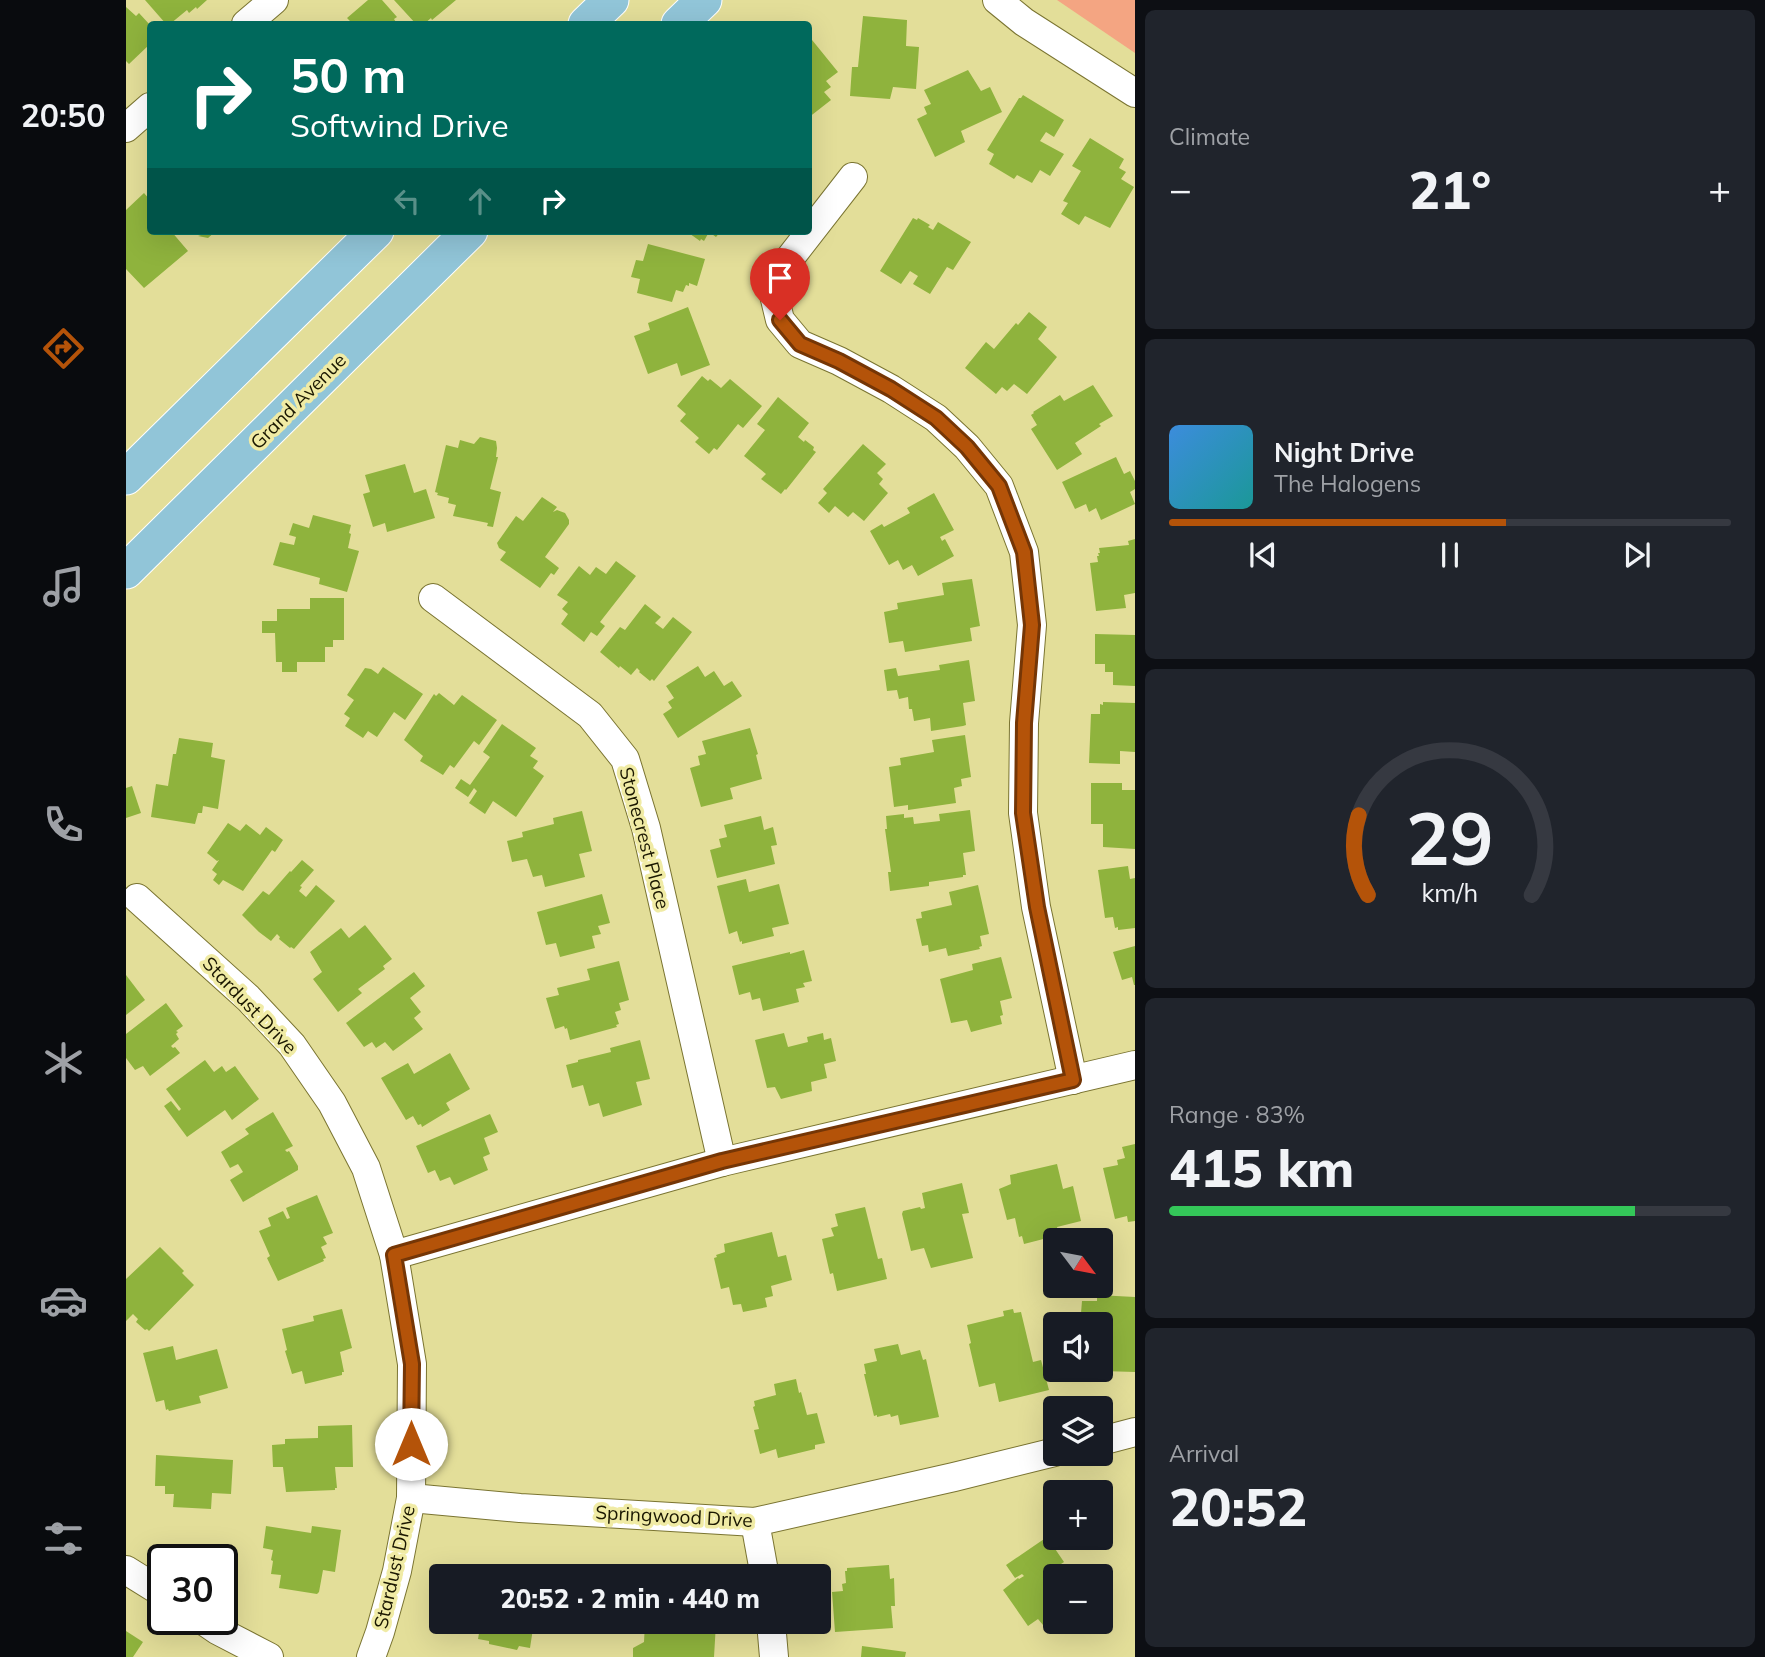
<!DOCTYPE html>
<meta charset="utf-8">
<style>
body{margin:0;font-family:Mulish,sans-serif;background:#20242c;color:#f1f3f6;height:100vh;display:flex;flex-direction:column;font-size:26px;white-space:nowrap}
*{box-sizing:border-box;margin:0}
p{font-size:23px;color:#9ea1a6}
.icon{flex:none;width:38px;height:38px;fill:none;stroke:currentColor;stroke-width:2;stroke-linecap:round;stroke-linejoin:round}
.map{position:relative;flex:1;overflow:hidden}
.drawer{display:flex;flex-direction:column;gap:10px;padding:10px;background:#0d0f14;width:630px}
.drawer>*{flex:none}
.banner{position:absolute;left:21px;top:21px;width:665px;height:214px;border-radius:7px;box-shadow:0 7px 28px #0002;background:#00695c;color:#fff;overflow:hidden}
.needle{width:46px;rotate:122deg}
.controls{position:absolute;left:917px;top:1228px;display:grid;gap:14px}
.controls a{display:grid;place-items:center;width:70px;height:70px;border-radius:7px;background:#171b24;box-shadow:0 7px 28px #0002;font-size:35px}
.speed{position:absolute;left:21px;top:1544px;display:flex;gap:14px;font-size:35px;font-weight:700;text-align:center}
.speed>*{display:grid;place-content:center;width:91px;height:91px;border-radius:50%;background:#171b24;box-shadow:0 7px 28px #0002;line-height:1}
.speed .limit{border:4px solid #111;border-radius:10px;background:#fff;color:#111}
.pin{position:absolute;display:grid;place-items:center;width:60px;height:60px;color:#fff;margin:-72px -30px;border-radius:50% 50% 50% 0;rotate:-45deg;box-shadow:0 0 7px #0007}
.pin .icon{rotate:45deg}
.me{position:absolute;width:77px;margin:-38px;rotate:0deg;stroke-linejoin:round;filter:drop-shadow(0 0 5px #0008)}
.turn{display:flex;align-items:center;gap:24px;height:147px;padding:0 28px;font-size:32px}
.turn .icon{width:91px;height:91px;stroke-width:2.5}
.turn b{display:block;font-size:49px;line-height:60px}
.lanes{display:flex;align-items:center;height:66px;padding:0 28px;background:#0003;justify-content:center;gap:35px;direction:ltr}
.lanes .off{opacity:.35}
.big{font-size:52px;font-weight:800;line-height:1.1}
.drawer .card{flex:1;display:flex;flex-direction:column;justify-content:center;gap:10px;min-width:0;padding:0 24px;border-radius:10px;background:#20242c}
.drawer .dial{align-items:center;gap:0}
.dial svg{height:182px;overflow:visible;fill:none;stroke:#363941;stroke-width:7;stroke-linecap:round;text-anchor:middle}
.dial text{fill:#f1f3f6;stroke:none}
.song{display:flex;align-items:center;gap:21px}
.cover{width:84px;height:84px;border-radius:10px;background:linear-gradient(135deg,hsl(210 70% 55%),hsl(180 70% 35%))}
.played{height:7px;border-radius:4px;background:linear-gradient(90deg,#b45309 60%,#363941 60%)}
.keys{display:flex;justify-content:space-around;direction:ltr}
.heat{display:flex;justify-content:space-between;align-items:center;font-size:38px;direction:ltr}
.charge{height:10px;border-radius:5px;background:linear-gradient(90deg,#34c759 83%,#363941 0)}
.trip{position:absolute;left:303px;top:1564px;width:402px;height:70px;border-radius:7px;background:#171b24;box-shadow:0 7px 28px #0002;font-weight:800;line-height:70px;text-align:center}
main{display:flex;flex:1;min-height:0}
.tabs{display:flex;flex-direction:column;width:126px;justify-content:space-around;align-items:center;background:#090b0e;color:#9ea1a6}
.tabs .icon{width:49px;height:49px}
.tabs .current{color:#b45309}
.tabs b{font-size:32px;color:#f1f3f6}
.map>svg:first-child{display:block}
.green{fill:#f4a582}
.building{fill:#8fb33d}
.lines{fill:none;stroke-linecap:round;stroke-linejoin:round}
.minor-casing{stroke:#7a7431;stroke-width:30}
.major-casing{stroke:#fff;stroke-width:37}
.minor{stroke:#fff;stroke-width:28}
.major{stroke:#91c5d8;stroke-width:35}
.route-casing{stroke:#753606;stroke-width:18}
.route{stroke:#b45309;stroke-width:12}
.labels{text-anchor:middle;stroke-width:7;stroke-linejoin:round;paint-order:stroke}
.street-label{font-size:19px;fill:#1a1700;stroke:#f0eba5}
</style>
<main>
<nav class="tabs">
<b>20:50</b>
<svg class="icon current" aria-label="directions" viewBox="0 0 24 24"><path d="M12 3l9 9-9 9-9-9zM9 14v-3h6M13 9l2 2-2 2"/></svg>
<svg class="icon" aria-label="music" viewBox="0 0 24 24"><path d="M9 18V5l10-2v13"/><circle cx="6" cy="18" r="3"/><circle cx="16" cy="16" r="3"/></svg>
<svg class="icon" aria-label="phone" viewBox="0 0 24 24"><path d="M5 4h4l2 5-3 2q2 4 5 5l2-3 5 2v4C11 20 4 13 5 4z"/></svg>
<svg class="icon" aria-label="climate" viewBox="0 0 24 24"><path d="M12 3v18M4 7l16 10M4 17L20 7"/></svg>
<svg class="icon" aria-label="car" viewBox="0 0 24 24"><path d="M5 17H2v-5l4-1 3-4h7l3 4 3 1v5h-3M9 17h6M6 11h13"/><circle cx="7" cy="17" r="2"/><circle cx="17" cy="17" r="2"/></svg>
<svg class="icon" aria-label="filters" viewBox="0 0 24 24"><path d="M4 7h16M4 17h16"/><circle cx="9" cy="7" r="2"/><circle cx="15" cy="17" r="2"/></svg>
</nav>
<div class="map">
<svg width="1009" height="1657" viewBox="0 0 1009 1657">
<rect width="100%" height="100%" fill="#e3de99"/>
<polygon class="green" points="931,0 1009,0 1009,53"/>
<g class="building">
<polygon points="19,0 81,0 71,9 70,7 63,13 61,10 44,24 40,24"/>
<polygon points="242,0 256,0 271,17 268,19 271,24 224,24 226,23 221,18"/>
<polygon points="268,0 330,0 306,20 305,18 298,24 290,24"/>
<polygon points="0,7 10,16 13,13 24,25 24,44 3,64 0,61"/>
<polygon points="737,16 781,20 780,46 793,47 790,89 767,87 764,99 724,96 726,67 732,67"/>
<polygon points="682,35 712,72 700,81 705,87 698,92 705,100 682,118"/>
<polygon points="842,70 855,91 864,87 876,112 835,131 839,142 809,157 791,119 801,114 798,107 805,104 798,90"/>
<polygon points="897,95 938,120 928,137 920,132 914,141 938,154 924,176 914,170 906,183 891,175 888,179 863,164 868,154 861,150 893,98 895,98"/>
<polygon points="964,138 998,159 993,168 1000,172 995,179 1008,187 984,228 959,216 953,225 935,214 942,203 937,201 955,171 946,166"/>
<polygon points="18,193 24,200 24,231 45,231 62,251 18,288 0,269 0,210"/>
<polygon points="787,218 791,220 792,218 804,225 802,227 807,230 812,222 845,242 827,270 821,267 804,294 787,284 792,276 784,271 775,284 754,271"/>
<polygon points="72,231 90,231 82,238 72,236 75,235"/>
<polygon points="560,231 595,231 590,237 583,232 578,241 575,239 574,241"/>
<polygon points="522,244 579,259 571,286 563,283 563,286 560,285 557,292 550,290 546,302 511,293 514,279 505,277 510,260 517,261"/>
<polygon points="562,307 584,365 555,376 551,363 522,374 508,336 524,330 522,323"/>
<polygon points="903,312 921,327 912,339 931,357 901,394 888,384 881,391 876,387 870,394 839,368 860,342 868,349 890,323 892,325"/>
<polygon points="576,376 582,381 584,379 595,388 604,379 636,406 617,428 612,424 591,450 588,448 583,454 569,442 573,438 554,421 560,414 551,406"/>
<polygon points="967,385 987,416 973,424 975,426 949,443 956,454 931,470 905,429 911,425 905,415 908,413 907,412 934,395 938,401"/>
<polygon points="652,397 683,423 672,437 678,442 679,440 688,447 687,450 690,452 660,490 659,489 655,494 635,479 640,474 618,456 639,430 631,424"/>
<polygon points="354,437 370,441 371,448 370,457 372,457 364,489 375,492 367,527 361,526 362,523 327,516 330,505 322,503 323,498 311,495 312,493 309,492 320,445 332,448 334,440 348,444"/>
<polygon points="737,444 760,464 751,473 757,479 753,484 762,493 738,521 727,512 722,517 709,506 703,513 692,503 701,493 697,489"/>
<polygon points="990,457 998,474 1004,471 1009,481 1009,489 1004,492 1009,504 975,520 970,508 963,512 960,504 949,509 936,482"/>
<polygon points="279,464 288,493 300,489 309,518 261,532 259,523 247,527 237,494 244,492 239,475"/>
<polygon points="808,493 828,530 814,537 816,541 819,539 828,556 792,576 786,565 777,570 772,560 763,565 744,531 756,524 758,527 784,513 781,508"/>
<polygon points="416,497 431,507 427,512 431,510 439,513 443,520 443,524 419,557 433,568 428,575 425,573 414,588 374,560 380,552 373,548 371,543 390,516 397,521"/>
<polygon points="187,515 225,525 223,533 225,534 222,548 233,551 221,592 193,584 194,578 147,565 154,542 168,545 170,537 163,535 167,523 183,528"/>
<polygon points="1009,539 1009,593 998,595 1000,608 970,611 964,563 972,562 971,556 973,556 972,553 974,553 973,548 1003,545 1002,541"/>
<polygon points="490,561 510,576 474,622 479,626 471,636 465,632 458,642 435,624 442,614 436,609 442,602 431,595 453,566 464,575 470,567 480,574"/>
<polygon points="846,579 854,626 844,628 846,641 779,652 777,641 763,643 758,612 772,609 771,603 818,595 816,583"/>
<polygon points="184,598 218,598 218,640 207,640 207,647 199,647 199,662 171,662 171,672 156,672 156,662 150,662 149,633 136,633 136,621 151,621 151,609 184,609"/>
<polygon points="519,604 535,617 529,623 537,629 547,617 566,632 528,681 526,679 524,681 513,672 514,671 511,668 505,675 494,666 493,668 474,652 494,627 499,630"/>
<polygon points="969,634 1009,635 1009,686 987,685 987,672 979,672 979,664 969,664"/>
<polygon points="843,660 849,701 837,703 840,725 837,726 805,731 804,718 788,721 786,709 783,709 782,697 773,699 771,690 761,691 758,670 770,668 772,676 814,670 813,665"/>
<polygon points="572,666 579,677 588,671 598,686 606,681 616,696 552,738 537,714 546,708 542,702 548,698 540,686"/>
<polygon points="257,667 297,694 279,720 268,712 251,737 242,731 237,738 219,726 224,718 218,714 228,700 221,695 239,668 245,669 252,674"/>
<polygon points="313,693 328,705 336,695 371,720 353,745 348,741 328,768 324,765 317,775 294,761 297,756 278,740 308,694 310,696"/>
<polygon points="977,702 1009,703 1009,752 994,751 994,764 963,763 965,714 974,714 974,704 977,705"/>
<polygon points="376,724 410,748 404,756 412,761 407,768 418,776 390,817 367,801 359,814 343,803 351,791 348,788 342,797 329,788 335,779 344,785 364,757 357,752"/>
<polygon points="624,728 632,754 630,755 636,779 604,788 607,799 575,807 564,768 574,765 572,756 580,754 576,741"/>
<polygon points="839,735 845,777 835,779 836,786 828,788 830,803 782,810 782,805 768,807 763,767 775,765 774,758 808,752 806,740"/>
<polygon points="53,738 87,743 85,757 99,760 92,809 77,806 76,813 72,813 69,824 25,817 30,784 42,786 47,754 50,754"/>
<polygon points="965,783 996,783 996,790 1009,790 1009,849 977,847 977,824 965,824"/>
<polygon points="6,786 15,813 0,818 0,788"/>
<polygon points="844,810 849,851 837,853 840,875 837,875 837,877 803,882 803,886 764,891 762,872 765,872 759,829 761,829 760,816 778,814 778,818 787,817 788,824 814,821 813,814"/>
<polygon points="456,811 466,851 453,854 459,877 419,887 416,875 407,877 401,859 386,862 381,841 397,837 396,832 428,824 427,818"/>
<polygon points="635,816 638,830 647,827 651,845 645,846 649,864 591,878 584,850 595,847 593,839 601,837 598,825"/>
<polygon points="102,823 114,831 120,824 134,835 140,827 157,840 149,852 146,850 117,891 97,880 93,885 87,880 91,874 86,870 93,860 91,861 81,853"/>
<polygon points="176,860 188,870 174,886 176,887 173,891 180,897 190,885 209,901 168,949 165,947 164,948 153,939 154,937 151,934 145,941 133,932 116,915 137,891 143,895 164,871 165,872"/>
<polygon points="1002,866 1004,879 1009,878 1009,928 992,930 992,927 989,928 987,917 979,918 972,870"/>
<polygon points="620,879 623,892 653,884 663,924 646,928 648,936 616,944 616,941 614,942 611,931 603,934 591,886"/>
<polygon points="852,885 863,934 854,936 856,946 853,947 854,949 822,956 820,948 803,952 802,945 796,946 790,919 796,918 795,912 826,905 823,892"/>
<polygon points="476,894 484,923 472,926 475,934 466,936 469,948 434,957 430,943 420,945 411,912"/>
<polygon points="239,925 266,959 257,966 259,969 232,989 236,993 212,1012 187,979 196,972 184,952 215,928 223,938"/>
<polygon points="1009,946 1009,985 1008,985 1006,977 996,980 987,952"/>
<polygon points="678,950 686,981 677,983 679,987 670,989 673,1002 637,1011 634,998 626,1000 624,992 613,995 606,966 664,952 664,954"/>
<polygon points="875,957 886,998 874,1001 877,1015 874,1016 876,1024 845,1032 841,1020 825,1023 814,979 847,970 846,964"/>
<polygon points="493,961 503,1000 493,1003 495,1010 489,1012 493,1024 490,1025 491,1027 444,1040 441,1028 439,1029 438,1026 429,1029 420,998 433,995 431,988 464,980 461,969"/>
<polygon points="288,972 299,986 284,998 295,1012 288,1018 297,1029 267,1051 259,1042 250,1048 246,1042 238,1047 220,1023"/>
<polygon points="0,975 19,1000 0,1015"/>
<polygon points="40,1003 57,1026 50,1031 52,1032 50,1034 53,1039 45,1046 47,1048 49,1047 54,1053 24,1076 17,1066 9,1070 0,1058 0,1034"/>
<polygon points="658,1033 662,1047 682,1042 681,1037 697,1033 698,1040 705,1038 710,1061 698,1064 701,1078 685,1082 686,1091 655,1099 649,1087 641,1088 629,1040"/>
<polygon points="514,1040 524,1079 510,1082 516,1105 477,1117 473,1103 463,1106 457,1085 446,1088 440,1065 452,1062 452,1060 485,1052 484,1048"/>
<polygon points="324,1053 344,1089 320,1103 324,1110 296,1127 295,1124 292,1125 287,1116 280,1120 255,1078 282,1063 288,1074"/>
<polygon points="79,1060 88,1072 96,1066 100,1072 109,1066 133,1099 106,1120 99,1110 61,1137 38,1106 45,1101 53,1111 55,1109 40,1089"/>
<polygon points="147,1112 167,1146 159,1150 161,1152 163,1151 172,1166 172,1170 117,1202 104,1180 117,1172 112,1164 104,1168 95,1152 123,1134 119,1129"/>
<polygon points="364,1114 372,1132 358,1138 364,1154 357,1157 362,1170 328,1185 324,1177 314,1181 309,1170 302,1173 290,1146"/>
<polygon points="1009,1144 1009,1221 1002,1222 1001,1216 989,1219 977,1168 992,1165 991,1160 999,1158 996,1147"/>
<polygon points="931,1164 937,1189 947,1186 955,1221 931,1227 933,1235 898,1244 896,1236 893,1237 889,1218 881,1220 873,1189 885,1184 884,1175"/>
<polygon points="836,1183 843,1213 836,1214 847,1258 805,1268 798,1248 785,1251 776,1214 777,1211 794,1207 795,1209 799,1208 796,1193"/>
<polygon points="191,1195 207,1233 197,1237 201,1244 195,1247 200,1258 197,1259 198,1261 152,1281 141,1258 144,1256 133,1231 145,1226 142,1218 157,1211 161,1219 164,1218 160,1208"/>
<polygon points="739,1207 752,1259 756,1258 761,1279 711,1291 707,1273 704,1274 696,1239 708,1236 705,1228 712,1226 709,1214"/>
<polygon points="646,1232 652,1257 660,1255 666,1280 645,1286 647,1296 639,1298 641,1307 617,1312 615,1304 607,1305 603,1287 595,1289 588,1258 591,1257 590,1255 599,1252 598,1244"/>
<polygon points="34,1247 58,1271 56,1273 68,1285 23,1331 21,1329 19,1330 10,1322 12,1319 7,1314 0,1321 0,1279"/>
<polygon points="971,1295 1009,1297 1009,1372 976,1371 975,1325 954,1325 956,1301 971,1301"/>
<polygon points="216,1309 226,1348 214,1352 218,1372 216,1372 216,1375 179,1384 176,1371 166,1374 159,1351 161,1350 156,1329 188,1321 187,1316"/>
<polygon points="887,1309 888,1313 895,1312 907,1362 915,1360 923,1390 873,1402 869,1383 853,1387 843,1344 845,1343 841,1325 878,1316 877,1311"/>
<polygon points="772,1344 775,1355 794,1350 797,1360 800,1359 813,1417 774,1425 772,1415 765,1417 764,1414 751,1417 751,1415 748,1416 738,1374 740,1374 738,1364 751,1361 748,1349"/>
<polygon points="47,1346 50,1360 91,1349 102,1388 73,1396 75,1403 43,1411 42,1409 40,1410 38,1400 30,1402 17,1353"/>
<polygon points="670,1379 673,1393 675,1392 681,1415 691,1413 699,1443 689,1445 689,1449 652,1458 650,1449 634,1454 628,1430 633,1429 627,1407 629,1406 628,1401 650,1395 648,1384"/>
<polygon points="226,1425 227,1467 209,1467 211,1488 209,1488 209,1490 160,1492 157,1467 147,1467 146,1445 159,1444 159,1439 192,1438 192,1426"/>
<polygon points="30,1455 107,1460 105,1494 86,1493 85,1509 47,1507 48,1494 39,1494 39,1486 29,1486"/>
<polygon points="140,1526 185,1533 186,1526 215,1530 209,1572 197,1570 193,1592 191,1594 153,1588 155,1575 145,1574 147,1561 145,1560 147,1550 137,1548"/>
<polygon points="921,1537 938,1562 932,1566 940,1577 929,1577 929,1617 917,1625 912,1619 902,1626 877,1590 892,1578 893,1579 898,1576 896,1574 889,1578 880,1565"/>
<polygon points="763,1565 764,1579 768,1578 769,1606 765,1606 767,1628 709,1632 706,1592 717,1591 716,1584 720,1583 719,1571 721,1571 721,1568"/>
<polygon points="355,1622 408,1622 404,1648 393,1646 391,1650 363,1644 363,1641 352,1639"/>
<polygon points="519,1622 570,1622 569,1633 571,1633 572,1622 590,1623 588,1657 507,1657 507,1648 518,1642"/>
<polygon points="0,1631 17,1642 7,1657 0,1657"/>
<polygon points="736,1646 780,1652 779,1657 735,1657"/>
</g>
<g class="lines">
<defs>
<g id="minor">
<polyline points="871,0 898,22 1009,93"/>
<polyline points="120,24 148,0"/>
<polyline points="0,128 24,107"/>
<polyline points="727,177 657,267 648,295 654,320 674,344 713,361 765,389 810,418 841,447 873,486 898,552 906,625 898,723 897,813 910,907 947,1080"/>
<polyline points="307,598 464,715 499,759 520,828 596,1162"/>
<polyline points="11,898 122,998 166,1045 206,1103 240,1168 268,1255 286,1364 285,1498 271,1571 254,1632 245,1657"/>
<polyline points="268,1255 596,1162 1009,1065"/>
<polyline points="975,1441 1009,1432"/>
<polyline points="285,1498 394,1508 629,1522 828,1477 929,1452"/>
<polyline points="629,1522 639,1577"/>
<polyline points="0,1570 37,1593"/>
<polyline points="75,1619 91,1630 143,1657"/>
<polyline points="645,1622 648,1657"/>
</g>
<g id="major">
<polyline points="460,24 485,0"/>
<polyline points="553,24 578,0"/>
<polyline points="0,477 250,231"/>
<polyline points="0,571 344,231"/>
</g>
</defs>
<use href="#minor" class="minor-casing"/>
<use href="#major" class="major-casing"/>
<use href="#minor" class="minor"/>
<use href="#major" class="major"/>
</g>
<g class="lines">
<defs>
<polyline id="route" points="285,1444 286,1364 268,1255 596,1161 947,1080 911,907 897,813 898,723 906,625 898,552 873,486 841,447 810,418 765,389 713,361 674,344 654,320"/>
</defs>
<use href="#route" class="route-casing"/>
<use href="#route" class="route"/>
</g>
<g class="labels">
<g class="street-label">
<text transform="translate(172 401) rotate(-45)" y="7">Grand Avenue</text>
<text transform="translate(519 838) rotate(75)" y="7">Stonecrest Place</text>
<text transform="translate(124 1005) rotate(46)" y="7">Stardust Drive</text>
<text transform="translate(548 1516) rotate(3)" y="7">Springwood Drive</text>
<text transform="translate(268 1567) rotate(-77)" y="7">Stardust Drive</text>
</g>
</g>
</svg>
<div class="controls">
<a><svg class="needle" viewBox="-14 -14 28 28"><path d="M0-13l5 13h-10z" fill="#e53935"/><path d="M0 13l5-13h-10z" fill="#9ea1a6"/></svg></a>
<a><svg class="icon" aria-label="sound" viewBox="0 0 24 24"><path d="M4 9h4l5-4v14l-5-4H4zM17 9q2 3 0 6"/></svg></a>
<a><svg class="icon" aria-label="layers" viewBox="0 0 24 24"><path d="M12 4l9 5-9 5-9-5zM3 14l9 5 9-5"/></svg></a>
<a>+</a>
<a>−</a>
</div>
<div class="speed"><div class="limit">30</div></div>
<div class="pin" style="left:654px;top:320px;background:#d93025"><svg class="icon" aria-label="arrive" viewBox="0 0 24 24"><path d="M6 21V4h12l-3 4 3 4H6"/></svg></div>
<svg class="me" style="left:285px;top:1444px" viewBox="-20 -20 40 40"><circle r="19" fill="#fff"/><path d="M0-13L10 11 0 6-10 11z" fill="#b45309"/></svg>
<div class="trip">20:52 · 2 min · 440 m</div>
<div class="banner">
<div class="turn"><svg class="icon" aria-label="right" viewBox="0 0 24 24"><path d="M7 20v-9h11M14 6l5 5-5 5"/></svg><div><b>50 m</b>Softwind Drive</div></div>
<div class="lanes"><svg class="icon off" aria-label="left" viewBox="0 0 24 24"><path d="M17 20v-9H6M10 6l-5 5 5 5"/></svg><svg class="icon off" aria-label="ahead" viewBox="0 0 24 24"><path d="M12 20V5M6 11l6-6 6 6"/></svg><svg class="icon" aria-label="right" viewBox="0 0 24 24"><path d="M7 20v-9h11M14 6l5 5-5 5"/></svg></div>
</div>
</div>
<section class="drawer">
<div class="card"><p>Climate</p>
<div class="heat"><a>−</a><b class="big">21°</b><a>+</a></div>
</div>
<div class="card">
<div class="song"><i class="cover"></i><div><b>Night Drive</b><p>The Halogens</p></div></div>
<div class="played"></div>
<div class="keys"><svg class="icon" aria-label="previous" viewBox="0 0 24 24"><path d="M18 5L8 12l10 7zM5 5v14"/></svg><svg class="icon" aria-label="pause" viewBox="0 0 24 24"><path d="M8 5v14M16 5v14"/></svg><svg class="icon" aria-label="next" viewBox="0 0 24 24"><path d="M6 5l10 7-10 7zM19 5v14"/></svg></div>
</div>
<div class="card dial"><svg viewBox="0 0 100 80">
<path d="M14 69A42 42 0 1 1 86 69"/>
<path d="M14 69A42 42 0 0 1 10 34" stroke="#b45309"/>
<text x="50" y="56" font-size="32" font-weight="700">29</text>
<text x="50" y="72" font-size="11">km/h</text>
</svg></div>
<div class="card"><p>Range · 83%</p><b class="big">415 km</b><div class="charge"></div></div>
<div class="card"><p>Arrival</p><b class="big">20:52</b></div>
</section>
</main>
